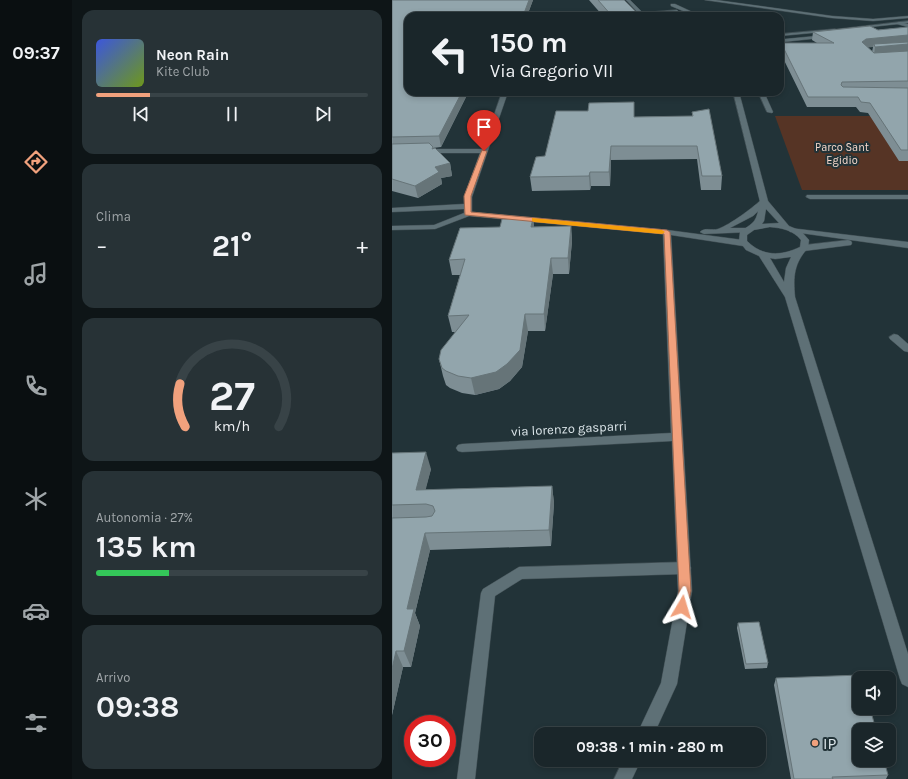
<!DOCTYPE html>
<html lang="it">
<meta charset="utf-8">
<style>
body{margin:0;font-family:Karla,sans-serif;background:#273236;color:#f1f3f6;height:100vh;display:flex;flex-direction:column;font-size:15px;white-space:nowrap}
*{box-sizing:border-box;margin:0}
p{font-size:13px;color:#9fa5a8}
.icon{flex:none;width:22px;height:22px;fill:none;stroke:currentColor;stroke-width:2;stroke-linecap:round;stroke-linejoin:round}
.map{position:relative;flex:1;overflow:hidden}
.side{display:flex;flex-direction:column;gap:10px;padding:10px;background:#0e1517;width:320px}
.side>*{flex:none}
.hud{position:absolute;left:12px;top:12px;width:380px;height:84px;border-radius:12px;box-shadow:0 2px 6px #0003,0 0 0 1px #384347;background:#1a262a;color:#f1f3f6;overflow:hidden}
.fabs{position:absolute;left:460px;top:671px;display:grid;gap:8px}
.fabs a{display:grid;place-items:center;width:44px;height:44px;border-radius:8px;background:#1a262a;box-shadow:0 2px 6px #0003,0 0 0 1px #384347;font-size:20px}
.speed{position:absolute;left:12px;top:715px;display:flex;gap:8px;font-size:20px;font-weight:700;text-align:center}
.speed>*{display:grid;place-content:center;width:52px;height:52px;border-radius:50%;background:#1a262a;box-shadow:0 2px 6px #0003,0 0 0 1px #384347;line-height:1}
.speed .limit{border:6px solid #d22;background:#fff;color:#111}
.pin{position:absolute;display:grid;place-items:center;width:34px;height:34px;color:#fff;margin:-41px -17px;border-radius:50% 50% 50% 0;rotate:-45deg;box-shadow:0 0 4px #0007}
.pin .icon{rotate:45deg}
.me{position:absolute;width:44px;margin:-22px;rotate:7deg;stroke-linejoin:round;filter:drop-shadow(0 0 3px #0008)}
.turn{display:flex;align-items:center;gap:14px;height:84px;padding:0 20px;font-size:18px}
.turn .icon{width:52px;height:52px;stroke-width:2.5}
.turn b{display:block;font-size:28px;line-height:34px}
.big{font-size:30px;font-weight:700;line-height:1.1}
.side .tile{flex:1;display:flex;flex-direction:column;justify-content:center;gap:6px;min-width:0;padding:0 14px;border-radius:12px;background:#273236}
.side .dial{align-items:center;gap:0}
.dial svg{height:104px;overflow:visible;fill:none;stroke:#384347;stroke-width:7;stroke-linecap:round;text-anchor:middle}
.dial text{fill:#f1f3f6;stroke:none}
.song{display:flex;align-items:center;gap:12px}
.cover{width:48px;height:48px;border-radius:6px;background:linear-gradient(135deg,hsl(230 70% 55%),hsl(80 70% 35%))}
.played{height:4px;border-radius:2px;background:linear-gradient(90deg,#f1a17d 20%,#384347 20%)}
.keys{display:flex;justify-content:space-around;direction:ltr}
.heat{display:flex;justify-content:space-between;align-items:center;font-size:22px;direction:ltr}
.charge{height:6px;border-radius:3px;background:linear-gradient(90deg,#34c759 27%,#384347 0)}
.trip{position:absolute;left:142px;top:727px;width:232px;height:40px;border-radius:12px;background:#1a262a;box-shadow:0 2px 6px #0003,0 0 0 1px #384347;font-weight:700;line-height:40px;text-align:center}
main{display:flex;flex:1;min-height:0}
.dock{display:flex;flex-direction:column;width:72px;justify-content:space-around;align-items:center;background:#0a0f11;color:#9fa5a8}
.dock .icon{width:28px;height:28px}
.dock .on{color:#f1a17d}
.dock b{font-size:18px;color:#f1f3f6}
.map>svg:first-child{display:block}
.green{fill:#563425}
.lines{fill:none;stroke-linecap:round;stroke-linejoin:round}
.service-casing{stroke:#414f54;stroke-width:1}
.minor-casing{stroke:#414f54;stroke-width:1}
.tertiary-casing{stroke:#414f54;stroke-width:1}
.secondary-casing{stroke:#414f54;stroke-width:1}
.service{fill:#5e7076;fill-rule:evenodd}
.minor{fill:#5e7076;fill-rule:evenodd}
.tertiary{fill:#5e7076;fill-rule:evenodd}
.secondary{fill:#5e7076;fill-rule:evenodd}
.wall{fill:#7e8e94;fill-rule:evenodd}
.shaded-wall{fill:#667478}
.building{fill:#92a5ac;stroke:#667478}
.route{fill:#f1a17d;stroke:#9d6951}
.slow{fill:#f59e0b}
.poi-dot{fill:#f1a17d;stroke:#223338;stroke-width:1.5}
.labels{text-anchor:middle;stroke-width:4;stroke-linejoin:round;paint-order:stroke}
.far-park-label{font-size:11px;fill:#f9dbce;stroke:#223338}
.street-label{font-size:13px;fill:#dbe5e9;stroke:#223338}
.near-poi-label{font-size:16px;fill:#dbe5e9;stroke:#223338;text-anchor:start}
</style>
<main>
<nav class="dock">
<b>09:37</b>
<svg class="icon on" aria-label="directions" viewBox="0 0 24 24"><path d="M12 3l9 9-9 9-9-9zM9 14v-3h6M13 9l2 2-2 2"/></svg>
<svg class="icon" aria-label="music" viewBox="0 0 24 24"><path d="M9 18V5l10-2v13"/><circle cx="6" cy="18" r="3"/><circle cx="16" cy="16" r="3"/></svg>
<svg class="icon" aria-label="phone" viewBox="0 0 24 24"><path d="M5 4h4l2 5-3 2q2 4 5 5l2-3 5 2v4C11 20 4 13 5 4z"/></svg>
<svg class="icon" aria-label="climate" viewBox="0 0 24 24"><path d="M12 3v18M4 7l16 10M4 17L20 7"/></svg>
<svg class="icon" aria-label="car" viewBox="0 0 24 24"><path d="M5 17H2v-5l4-1 3-4h7l3 4 3 1v5h-3M9 17h6M6 11h13"/><circle cx="7" cy="17" r="2"/><circle cx="17" cy="17" r="2"/></svg>
<svg class="icon" aria-label="filters" viewBox="0 0 24 24"><path d="M4 7h16M4 17h16"/><circle cx="9" cy="7" r="2"/><circle cx="15" cy="17" r="2"/></svg>
</nav>
<section class="side">
<div class="tile">
<div class="song"><i class="cover"></i><div><b>Neon Rain</b><p>Kite Club</p></div></div>
<div class="played"></div>
<div class="keys"><svg class="icon" aria-label="previous" viewBox="0 0 24 24"><path d="M18 5L8 12l10 7zM5 5v14"/></svg><svg class="icon" aria-label="pause" viewBox="0 0 24 24"><path d="M8 5v14M16 5v14"/></svg><svg class="icon" aria-label="next" viewBox="0 0 24 24"><path d="M6 5l10 7-10 7zM19 5v14"/></svg></div>
</div>
<div class="tile"><p>Clima</p>
<div class="heat"><a>−</a><b class="big">21°</b><a>+</a></div>
</div>
<div class="tile dial"><svg viewBox="0 0 100 80">
<path d="M14 69A42 42 0 1 1 86 69"/>
<path d="M14 69A42 42 0 0 1 10 36" stroke="#f1a17d"/>
<text x="50" y="56" font-size="32" font-weight="700">27</text>
<text x="50" y="72" font-size="11">km/h</text>
</svg></div>
<div class="tile"><p>Autonomia · 27%</p><b class="big">135 km</b><div class="charge"></div></div>
<div class="tile"><p>Arrivo</p><b class="big">09:38</b></div>
</section>
<div class="map">
<svg width="516" height="779" viewBox="0 0 516 779">
<rect width="100%" height="100%" fill="#223338"/>
<polygon class="green" points="383,116 516,116 516,190 410,190"/>
<g class="lines">
<defs>
<g id="service">
<polygon points="285,10 287,12 249,14 247,13"/>
<polygon points="366,92 372,92 381,112 380,113 375,112"/>
<polygon points="502,334 506,335 516,344 516,352 512,351 498,339 497,337"/>
<polygon points="292,562 297,564 299,568 297,572 292,574 130,579 103,596 83,779 65,779 89,593 91,589 127,567"/>
</g>
<g id="minor">
<polygon points="234,0 238,0 254,16 249,16"/>
<polygon points="313,0 324,0 440,16 481,19 516,16 516,18 481,21 440,18"/>
<polygon points="507,22 516,24 516,27 505,24"/>
<polygon points="436,35 438,37 391,42 388,41 388,37 392,39"/>
<polygon points="110,92 116,92 80,197 80,212 275,230 351,240 355,243 351,246 279,235 300,591 285,684 262,734 245,734 269,683 286,591 280,441 70,452 66,451 64,448 66,445 70,444 279,433 271,234 77,216 43,229 0,230 0,226 42,225 72,213 72,209 0,212 0,208 72,204 72,197 88,153 31,153 28,151 31,149 90,149"/>
<polygon points="415,195 516,195 516,199 418,199 414,197"/>
<path d="M369 200H372L376 202 361 216 338 228H359L360 230 359 232 312 234 308 232C313 227 320 231 326 229 339 224 359 209 369 200Z"/>
<polygon points="398,228 516,242 516,248 401,232 398,232 397,230"/>
<polygon points="456,240 459,241 460,243 459,245 412,251 408,248 412,245"/>
<polygon points="231,760 249,760 240,779 222,779"/>
</g>
<polygon id="tertiary" points="516,21 516,23 441,31 439,30"/>
<g id="secondary">
<polygon points="279,4 283,4 309,16 303,16 279,6"/>
<polygon points="443,29 441,31 388,36 388,34"/>
<path d="M341 92H347L376 201 397 226 409 231 417 240 416 248C402 263 401 277 403 297L516 654V687L510 684 508 679 393 297 367 256 354 250 347 241 348 232C364 221 364 222 368 202ZM374 209 387 223 370 224 372 221ZM378 227C390 228 401 230 409 240L408 247C389 256 371 257 355 241V235L362 230ZM399 257 394 268 392 282 378 258 383 259Z"/>
</g>
</defs>
<use href="#service" class="service-casing"/>
<use href="#minor" class="minor-casing"/>
<use href="#tertiary" class="tertiary-casing"/>
<use href="#secondary" class="secondary-casing"/>
<use href="#service" class="service"/>
<use href="#minor" class="minor"/>
<use href="#tertiary" class="tertiary"/>
<use href="#secondary" class="secondary"/>
</g>
<g class="wall">
<polygon points="0,0 141,0 135,16 16,16 74,94 74,97 49,147 41,148 41,149 58,163 60,176 49,178 50,184 26,198 0,191"/>
<polygon points="197,0 232,0 248,16 211,16"/>
<path d="M516 27V161H507L476 113 468 112 464 107H415L388 52V49L389 43H425L420 40 421 32 486 30ZM475 47H481L480 52Z"/>
<polygon points="300,112 330,176 329,190 309,190 305,159 219,160 218,186 199,186 198,190 140,191 138,177 153,156 242,117 300,116"/>
<polygon points="141,218 142,227 179,226 180,241 177,274 161,274 153,331 136,331 130,367 118,381 107,389 83,395 70,393 58,388 54,385 51,376 47,359 63,332 60,332 56,316 68,275 60,275 57,260 108,227"/>
<polygon points="0,453 39,469 33,490 160,486 162,503 159,546 38,550 23,613 28,626 19,667 11,667 0,715"/>
<polygon points="346,623 376,663 375,668 353,669 345,628"/>
<polygon points="384,678 496,775 494,779 399,779 382,685"/>
</g>
<g class="shaded-wall">
<polygon points="137,0 141,0 135,16 131,16"/>
<polygon points="516,35 516,44 482,44 481,47 473,48 470,42 474,39"/>
<polygon points="516,44 516,53 482,55 483,47"/>
<polygon points="70,92 75,92 74,94 74,97 49,147 47,136"/>
<polygon points="219,146 219,160 218,186 217,172"/>
<polygon points="58,163 60,176 49,178 50,184 26,198 23,186 43,167"/>
<polygon points="198,172 199,186 198,190 197,176"/>
<polygon points="141,218 143,233 139,227"/>
<polygon points="179,226 180,241 177,274 176,258"/>
<polygon points="159,258 161,274 153,331 152,314"/>
<polygon points="133,314 136,331 130,367 118,381 107,389 83,395 79,378"/>
<polygon points="34,452 39,469 30,504 24,490"/>
<polygon points="160,486 162,503 159,546 157,530"/>
<polygon points="33,533 38,550 23,613 28,626 19,667 12,651 15,609"/>
<polygon points="4,651 11,667 0,715 0,669"/>
</g>
<g class="building">
<polygon points="0,0 137,0 131,16 16,16 16,92 70,92 47,136 0,137"/>
<polygon points="206,0 232,0 248,16 220,16"/>
<polygon points="478,26 486,30 516,27 516,35 474,39 470,42 482,53 516,51 516,81 450,82 449,85 451,87 516,88 516,150 509,150 478,103 469,102 466,97 416,97 389,43 442,43 421,32"/>
<polygon points="516,42 516,44 483,47 482,44"/>
<polygon points="242,102 242,117 301,116 300,112 317,109 330,176 310,176 305,146 219,146 217,172 198,172 197,176 138,177 144,157 153,156 164,111 196,111 197,103"/>
<polygon points="37,143 41,147 40,149 43,148 58,163 43,167 47,172 23,186 0,179 0,144"/>
<polygon points="141,218 139,227 179,226 176,258 159,258 152,314 133,314 128,350 115,364 104,372 79,378 66,376 54,371 50,368 47,359 49,350 77,315 56,316 73,259 57,260 68,228 108,227 110,219"/>
<polygon points="34,452 24,490 160,486 157,530 33,533 15,609 22,609 12,651 4,651 0,669 0,518 34,517 40,516 43,511 41,506 34,504 0,505 0,453"/>
<polygon points="367,622 376,663 354,664 346,623"/>
<polygon points="469,675 470,678 467,678 467,708 478,708 484,730 467,730 467,760 492,760 496,775 440,777 441,779 402,779 384,678"/>
</g>
<polygon class="route" points="90,150 95,151 79,196 79,212 275,230 278,232 299,591 295,610 290,612 286,610 284,607 287,591 272,234 73,215 72,196"/>
<polygon class="slow" points="140,218 270,230 273,232 270,234 142,222 140,221"/>
<circle class="poi-dot" cx="423" cy="743" r="4"/>
<g class="labels">
<g class="far-park-label">
<text x="450" y="151">Parco Sant<tspan x="450" dy="13">Egidio</tspan></text>
</g>
<g class="street-label">
<text transform="translate(177 428) rotate(-3)" y="5">via lorenzo gasparri</text>
</g>
<g class="near-poi-label">
<text x="431" y="749">IP</text>
</g>
</g>
</svg>
<div class="fabs">
<a><svg class="icon" aria-label="sound" viewBox="0 0 24 24"><path d="M4 9h4l5-4v14l-5-4H4zM17 9q2 3 0 6"/></svg></a>
<a><svg class="icon" aria-label="layers" viewBox="0 0 24 24"><path d="M12 4l9 5-9 5-9-5zM3 14l9 5 9-5"/></svg></a>
</div>
<div class="speed"><div class="limit">30</div></div>
<div class="pin" style="left:92px;top:151px;background:#d93025"><svg class="icon" aria-label="arrive" viewBox="0 0 24 24"><path d="M6 21V4h12l-3 4 3 4H6"/></svg></div>
<svg class="me" style="left:290px;top:607px" viewBox="-20 -20 40 40"><path d="M0-17L14 15 0 8-14 15z" fill="#f1a17d" stroke="#fff" stroke-width="4"/></svg>
<div class="trip">09:38 · 1 min · 280 m</div>
<div class="hud">
<div class="turn"><svg class="icon" aria-label="left" viewBox="0 0 24 24"><path d="M17 20v-9H6M10 6l-5 5 5 5"/></svg><div><b>150 m</b>Via Gregorio VII</div></div>
</div>
</div>
</main>
